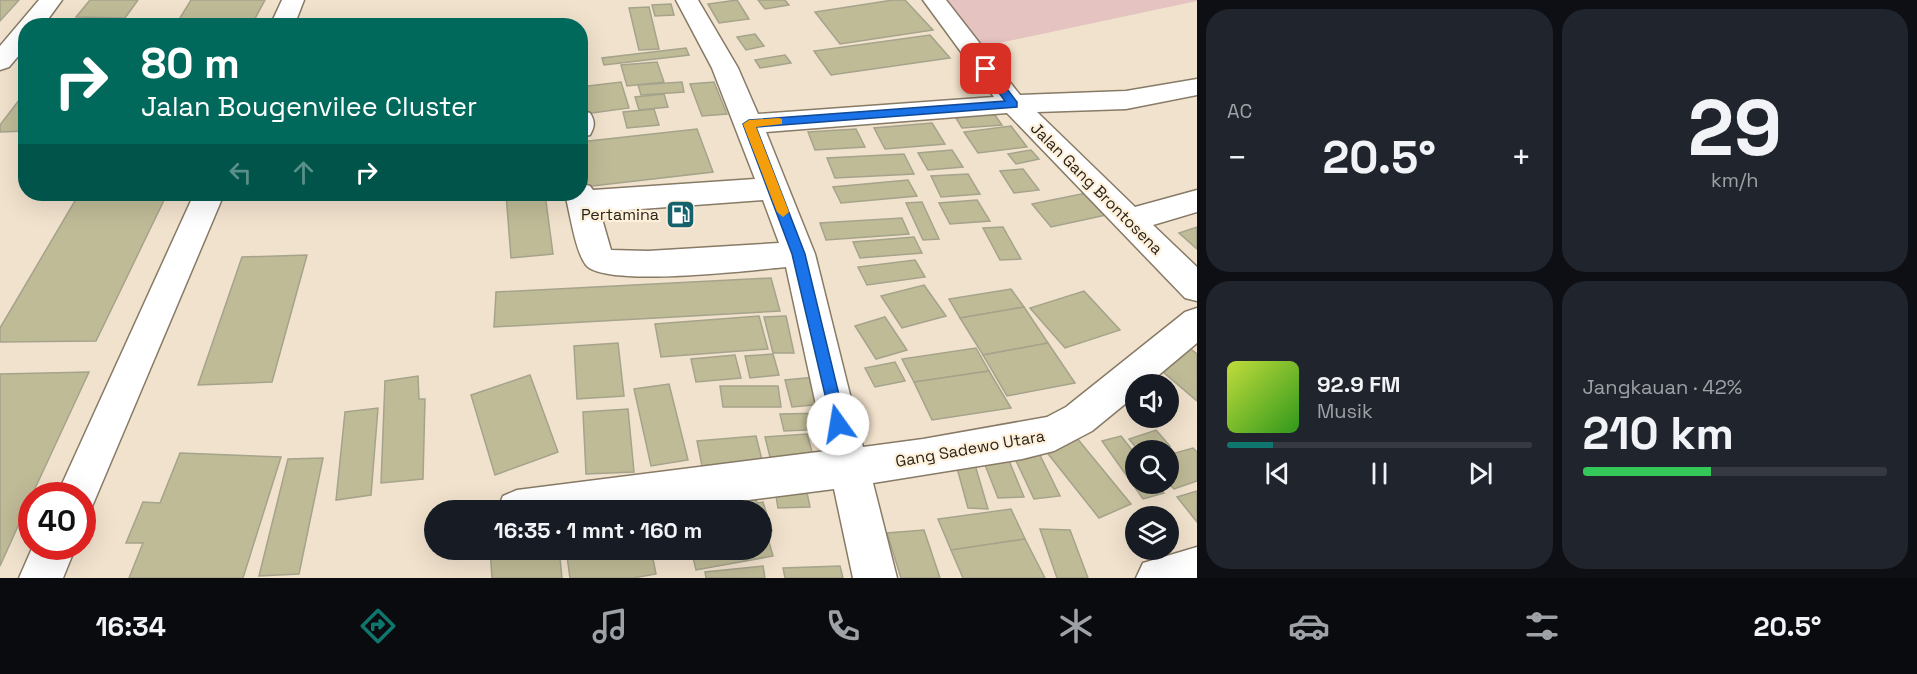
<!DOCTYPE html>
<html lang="id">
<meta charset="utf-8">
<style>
body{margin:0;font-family:"Space Grotesk",sans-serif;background:#20242c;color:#f1f3f6;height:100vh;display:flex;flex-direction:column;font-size:22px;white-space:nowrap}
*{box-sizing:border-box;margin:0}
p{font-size:20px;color:#9ea1a6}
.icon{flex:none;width:33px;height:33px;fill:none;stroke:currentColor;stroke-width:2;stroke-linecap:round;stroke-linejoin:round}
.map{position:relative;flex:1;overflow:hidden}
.sheet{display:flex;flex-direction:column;gap:9px;padding:9px;background:#0d0f14;width:720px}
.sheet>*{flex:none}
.top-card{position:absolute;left:18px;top:18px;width:570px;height:183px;border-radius:24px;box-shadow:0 6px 24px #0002;background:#00695c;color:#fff;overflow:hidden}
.buttons{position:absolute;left:1125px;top:374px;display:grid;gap:12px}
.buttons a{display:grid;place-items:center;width:54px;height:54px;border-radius:50%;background:#171b24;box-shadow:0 6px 24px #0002;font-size:30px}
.speed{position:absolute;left:18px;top:482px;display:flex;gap:12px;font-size:30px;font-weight:700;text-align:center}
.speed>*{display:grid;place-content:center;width:78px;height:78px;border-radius:50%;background:#171b24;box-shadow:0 6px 24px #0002;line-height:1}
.speed .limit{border:9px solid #d22;background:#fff;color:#111}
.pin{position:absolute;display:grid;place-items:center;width:51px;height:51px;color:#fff;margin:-26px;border-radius:12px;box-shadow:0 3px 9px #0006}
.me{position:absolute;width:66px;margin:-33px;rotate:347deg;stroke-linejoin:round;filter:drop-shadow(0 0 4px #0008)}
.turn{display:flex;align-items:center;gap:21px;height:126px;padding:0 24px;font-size:27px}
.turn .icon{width:78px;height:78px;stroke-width:2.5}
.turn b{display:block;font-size:42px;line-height:51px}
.lanes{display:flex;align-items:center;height:57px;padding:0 24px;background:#0003;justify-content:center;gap:30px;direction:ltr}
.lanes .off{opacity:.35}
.big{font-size:45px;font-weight:700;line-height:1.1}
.sheet .tile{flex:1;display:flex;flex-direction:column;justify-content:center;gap:9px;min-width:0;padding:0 21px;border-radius:24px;background:#20242c}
.sheet .dial{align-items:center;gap:0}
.dial b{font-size:78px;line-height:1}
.song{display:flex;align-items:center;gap:18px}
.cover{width:72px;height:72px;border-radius:9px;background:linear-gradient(135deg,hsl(70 70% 55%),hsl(110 70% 35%))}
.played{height:6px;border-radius:3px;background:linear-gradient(90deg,#0f766e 15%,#363941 15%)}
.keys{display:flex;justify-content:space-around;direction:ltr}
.heat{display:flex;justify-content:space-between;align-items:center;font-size:33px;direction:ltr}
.charge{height:9px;border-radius:4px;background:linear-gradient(90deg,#34c759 42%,#363941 0)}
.sheet .tiles{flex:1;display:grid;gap:9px;grid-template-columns:repeat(2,1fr)}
.trip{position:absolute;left:424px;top:500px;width:348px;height:60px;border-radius:30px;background:#171b24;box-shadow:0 6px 24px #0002;font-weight:700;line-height:60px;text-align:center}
.tabs{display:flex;height:96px;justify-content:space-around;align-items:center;background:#090b0e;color:#9ea1a6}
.tabs .icon{width:42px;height:42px}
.tabs .on{color:#0f766e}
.tabs b{font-size:27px;color:#f1f3f6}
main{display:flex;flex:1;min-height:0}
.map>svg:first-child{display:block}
.green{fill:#e5c3c0}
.building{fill:#bfbb97;stroke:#a5a38b;stroke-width:1.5}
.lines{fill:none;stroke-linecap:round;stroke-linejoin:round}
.minor-casing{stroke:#877a66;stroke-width:3}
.minor{fill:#fff;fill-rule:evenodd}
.route{fill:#1a73e8;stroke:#114b97;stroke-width:1.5}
.slow{fill:#f59e0b}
.labels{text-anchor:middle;stroke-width:4.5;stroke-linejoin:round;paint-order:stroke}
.street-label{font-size:16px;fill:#28231b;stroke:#fff0da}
.poi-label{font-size:16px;fill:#28231b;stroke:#fff0da;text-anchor:end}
</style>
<main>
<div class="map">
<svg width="1197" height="578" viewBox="0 0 1197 578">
<rect width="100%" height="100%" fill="#f1e2cd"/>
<polygon class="green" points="921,0 1197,0 1197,1 962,51"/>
<g class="building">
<polygon points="0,0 19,0 0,21"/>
<polygon points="90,0 138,0 125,18 76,17"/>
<polygon points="191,0 265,0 251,26 175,26"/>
<polygon points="737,0 749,19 719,23 708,4"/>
<polygon points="758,0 785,0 789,5 765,9"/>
<polygon points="893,0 905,0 933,30 840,44 815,12"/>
<polygon points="671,4 674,15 655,16 652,5"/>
<polygon points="649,7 659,49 639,50 629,8"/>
<polygon points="755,34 764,46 746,50 737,37"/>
<polygon points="930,35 950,58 831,75 814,51"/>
<polygon points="686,48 689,55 604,65 602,58"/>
<polygon points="785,55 791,63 760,68 755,60"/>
<polygon points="657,62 664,82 627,86 621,65"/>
<polygon points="621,82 629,108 585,114 580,99 580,87"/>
<polygon points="682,82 684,92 641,95 638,85"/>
<polygon points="714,82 727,114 702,116 690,84"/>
<polygon points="26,91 26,131 0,132 0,125"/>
<polygon points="664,94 668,107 639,110 635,97"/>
<polygon points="990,108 1002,125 962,128 951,110"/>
<polygon points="654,109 659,125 627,128 623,112"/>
<polygon points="932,123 945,144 885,149 874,128"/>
<polygon points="1011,126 1027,147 978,153 964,132"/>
<polygon points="697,129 713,172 584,187 580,168 580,142"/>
<polygon points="856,129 865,147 815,150 808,132"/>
<polygon points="952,150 963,167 928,170 918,153"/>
<polygon points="1031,150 1039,159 1016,164 1008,154"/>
<polygon points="904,154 914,174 835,178 827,158"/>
<polygon points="1023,169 1039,190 1014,193 1000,171"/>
<polygon points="968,174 980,194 941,197 931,176"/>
<polygon points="908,180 917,196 841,203 833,187"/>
<polygon points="1086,193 1106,215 1051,227 1032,204"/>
<polygon points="79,194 167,194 96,341 0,342 0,328"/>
<polygon points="506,194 545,194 553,254 511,258"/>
<polygon points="977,200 990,221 950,224 939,203"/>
<polygon points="922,202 939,239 923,240 906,203"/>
<polygon points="902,218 909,234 826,240 820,223"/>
<polygon points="1003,227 1021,259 1000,260 983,228"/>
<polygon points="1197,227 1197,249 1179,233"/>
<polygon points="914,237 922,253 860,258 853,242"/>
<polygon points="307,255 272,382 198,385 242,257"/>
<polygon points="915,260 925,277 867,285 858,267"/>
<polygon points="771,278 780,311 494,327 496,292"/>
<polygon points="924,285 946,316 902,328 881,296"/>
<polygon points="1011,289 1024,307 960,318 949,299"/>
<polygon points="1084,291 1120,330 1065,348 1030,308"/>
<polygon points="1024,307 1048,343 983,355 960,318"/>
<polygon points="759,316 768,349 661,357 655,324"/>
<polygon points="786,316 794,353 773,353 764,317"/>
<polygon points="885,317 907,350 876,359 855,326"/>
<polygon points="618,343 624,396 577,399 574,346"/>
<polygon points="1048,343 1075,383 1007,396 983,355"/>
<polygon points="1187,346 1197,354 1197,401 1156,366"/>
<polygon points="976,348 989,371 914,382 902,359"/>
<polygon points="773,354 779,375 750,378 745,356"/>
<polygon points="735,355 741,378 696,382 691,359"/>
<polygon points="895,362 905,381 875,387 865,368"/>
<polygon points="989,371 1011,408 932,420 914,382"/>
<polygon points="89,372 32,495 0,566 0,374"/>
<polygon points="530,375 558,452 495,475 471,395"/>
<polygon points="418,376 419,399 425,399 423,479 381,483 385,381"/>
<polygon points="816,377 824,404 792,407 785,380"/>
<polygon points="669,384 688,460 651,466 634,389"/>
<polygon points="720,386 778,386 781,407 723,407"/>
<polygon points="378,408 371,495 336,500 345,412"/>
<polygon points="628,409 634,472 586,474 583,412"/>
<polygon points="827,413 831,429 784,431 780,414"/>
<polygon points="1156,430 1170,446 1156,450 1138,450 1129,439"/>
<polygon points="807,434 813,455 770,457 765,437"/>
<polygon points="756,436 762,460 702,466 697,441"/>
<polygon points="1121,436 1136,455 1136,483 1156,483 1164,493 1143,499 1102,441"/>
<polygon points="1076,437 1131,504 1099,518 1045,450"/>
<polygon points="1034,443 1060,496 1034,499 1009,446"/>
<polygon points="1193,448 1197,452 1197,481 1174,489 1168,483 1168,455"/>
<polygon points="1005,451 1024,497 998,498 980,452"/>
<polygon points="180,453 281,457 243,578 129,578 143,543 126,543 143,502 160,503"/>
<polygon points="954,457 973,458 988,509 968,508"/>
<polygon points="323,458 299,574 259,576 288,459"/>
<polygon points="751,483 757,503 763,502 772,531 766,532 773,556 696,570 691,549 762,549 762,510 682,510 678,495"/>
<polygon points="805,483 810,507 778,508 774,484"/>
<polygon points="1197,491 1197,522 1177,497"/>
<polygon points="1011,509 1025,539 951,550 938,519"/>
<polygon points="1040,529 1070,530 1088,578 1057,578"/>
<polygon points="924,530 940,578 901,578 887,533"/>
<polygon points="1025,539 1045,578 963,578 951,550"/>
<polygon points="490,549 559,549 562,578 492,578"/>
<polygon points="566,549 651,549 656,574 633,578 570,578"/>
<polygon points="763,566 765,578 706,578 705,572"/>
<polygon points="840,566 843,578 785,578 783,568"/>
</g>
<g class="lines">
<defs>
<g id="minor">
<polygon points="39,0 62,0 43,26 26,26 26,47 9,67 0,70 0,46"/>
<polygon points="282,0 304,0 294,26 270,26"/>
<path d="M676 0H698L738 68 758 114 994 97 923 0H946L1020 95 1126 91 1197 79V95L1126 109 1037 112 1135 207 1197 190V212L1153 225 1197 267V301L1185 298 1007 113 766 132 815 254 863 447 923 439 1047 417 1066 407 1185 312 1197 308V343L1148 384H1136V395L1092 431 1054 451 1022 459 873 483 897 578H853L834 489 672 510H497L503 496 517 490 826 451 786 267C753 270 604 288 586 265 575 251 570 212 565 194H580V183L590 186 593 190 755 179 712 68ZM763 200 779 243 648 251 611 250 600 212Z"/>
<path d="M580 110 590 113C595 121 595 126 590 135L580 137Z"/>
<polygon points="194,194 224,194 91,509 82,513 82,495 57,495"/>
<polygon points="33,546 76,546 63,578 19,578"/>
<polygon points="1197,547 1197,578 1136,578 1143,563"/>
</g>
</defs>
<use href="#minor" class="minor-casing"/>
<use href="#minor" class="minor"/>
</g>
<polygon class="route" points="986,66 990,67 1017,102 1017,107 756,127 805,254 846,424 844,429 838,431 833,429 792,254 743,124 749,120 1005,101 981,69"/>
<polygon class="slow" points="779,118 782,119 782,124 756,127 789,212 783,217 777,212 743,124 749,120"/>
<defs>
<symbol id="fuel-square" viewBox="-11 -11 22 22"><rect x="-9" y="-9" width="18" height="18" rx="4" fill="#15626c" stroke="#fff0da"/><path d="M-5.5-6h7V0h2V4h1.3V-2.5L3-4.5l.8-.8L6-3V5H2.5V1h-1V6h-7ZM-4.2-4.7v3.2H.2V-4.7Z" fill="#fff"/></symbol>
</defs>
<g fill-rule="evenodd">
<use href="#fuel-square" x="664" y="198" width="33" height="33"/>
</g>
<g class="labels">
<g class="street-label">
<text transform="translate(1097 188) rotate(45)" y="6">Jalan Gang Brontosena</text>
<text transform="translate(970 448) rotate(-10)" y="6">Gang Sadewo Utara</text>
</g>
<g class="poi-label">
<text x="659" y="220">Pertamina</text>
</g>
</g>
</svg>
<div class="buttons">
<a><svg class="icon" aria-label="sound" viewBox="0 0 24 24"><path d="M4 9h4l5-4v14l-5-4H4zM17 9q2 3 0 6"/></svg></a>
<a><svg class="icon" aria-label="search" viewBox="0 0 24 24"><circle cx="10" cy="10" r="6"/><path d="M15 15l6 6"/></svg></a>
<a><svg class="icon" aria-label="layers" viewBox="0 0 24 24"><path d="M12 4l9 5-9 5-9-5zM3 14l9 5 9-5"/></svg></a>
</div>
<div class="speed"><div class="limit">40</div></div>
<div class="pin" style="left:986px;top:69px;background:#d93025"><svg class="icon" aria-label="arrive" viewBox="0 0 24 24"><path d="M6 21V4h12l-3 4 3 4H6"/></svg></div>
<svg class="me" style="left:838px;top:424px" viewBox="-20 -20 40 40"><circle r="19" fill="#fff"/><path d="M0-13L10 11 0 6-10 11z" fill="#1a73e8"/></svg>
<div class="trip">16:35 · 1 mnt · 160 m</div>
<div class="top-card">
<div class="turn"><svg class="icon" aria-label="right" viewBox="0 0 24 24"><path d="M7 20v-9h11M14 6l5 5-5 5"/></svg><div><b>80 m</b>Jalan Bougenvilee Cluster</div></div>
<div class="lanes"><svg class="icon off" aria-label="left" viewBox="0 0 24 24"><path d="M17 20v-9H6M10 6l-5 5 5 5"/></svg><svg class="icon off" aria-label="ahead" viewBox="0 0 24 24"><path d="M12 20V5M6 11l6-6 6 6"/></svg><svg class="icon" aria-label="right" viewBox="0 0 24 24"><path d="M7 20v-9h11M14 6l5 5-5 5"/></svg></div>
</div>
</div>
<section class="sheet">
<div class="tiles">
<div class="tile"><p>AC</p>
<div class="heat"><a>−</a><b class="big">20.5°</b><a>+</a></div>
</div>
<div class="tile dial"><b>29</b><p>km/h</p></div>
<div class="tile">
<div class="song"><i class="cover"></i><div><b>92.9 FM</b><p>Musik</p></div></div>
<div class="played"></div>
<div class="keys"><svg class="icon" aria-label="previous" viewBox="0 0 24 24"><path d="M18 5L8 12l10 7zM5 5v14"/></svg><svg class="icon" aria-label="pause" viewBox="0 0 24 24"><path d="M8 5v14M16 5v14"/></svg><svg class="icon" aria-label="next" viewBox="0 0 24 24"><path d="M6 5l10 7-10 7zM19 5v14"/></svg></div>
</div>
<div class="tile"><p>Jangkauan · 42%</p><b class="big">210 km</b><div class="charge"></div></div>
</div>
</section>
</main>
<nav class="tabs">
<b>16:34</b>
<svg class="icon on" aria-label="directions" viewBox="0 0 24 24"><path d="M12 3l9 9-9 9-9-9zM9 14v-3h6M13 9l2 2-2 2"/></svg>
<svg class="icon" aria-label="music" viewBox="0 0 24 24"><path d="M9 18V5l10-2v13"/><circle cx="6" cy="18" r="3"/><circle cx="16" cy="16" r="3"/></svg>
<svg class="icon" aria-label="phone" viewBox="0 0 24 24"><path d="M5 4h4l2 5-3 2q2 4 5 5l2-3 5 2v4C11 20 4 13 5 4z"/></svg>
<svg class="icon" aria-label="climate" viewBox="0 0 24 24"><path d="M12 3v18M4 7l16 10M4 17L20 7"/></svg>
<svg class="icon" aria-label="car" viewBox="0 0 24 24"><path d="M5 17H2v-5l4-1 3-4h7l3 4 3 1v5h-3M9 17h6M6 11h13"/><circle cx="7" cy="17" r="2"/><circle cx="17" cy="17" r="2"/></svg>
<svg class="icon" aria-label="filters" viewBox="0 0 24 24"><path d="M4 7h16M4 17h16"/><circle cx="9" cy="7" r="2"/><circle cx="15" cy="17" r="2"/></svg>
<b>20.5°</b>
</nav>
